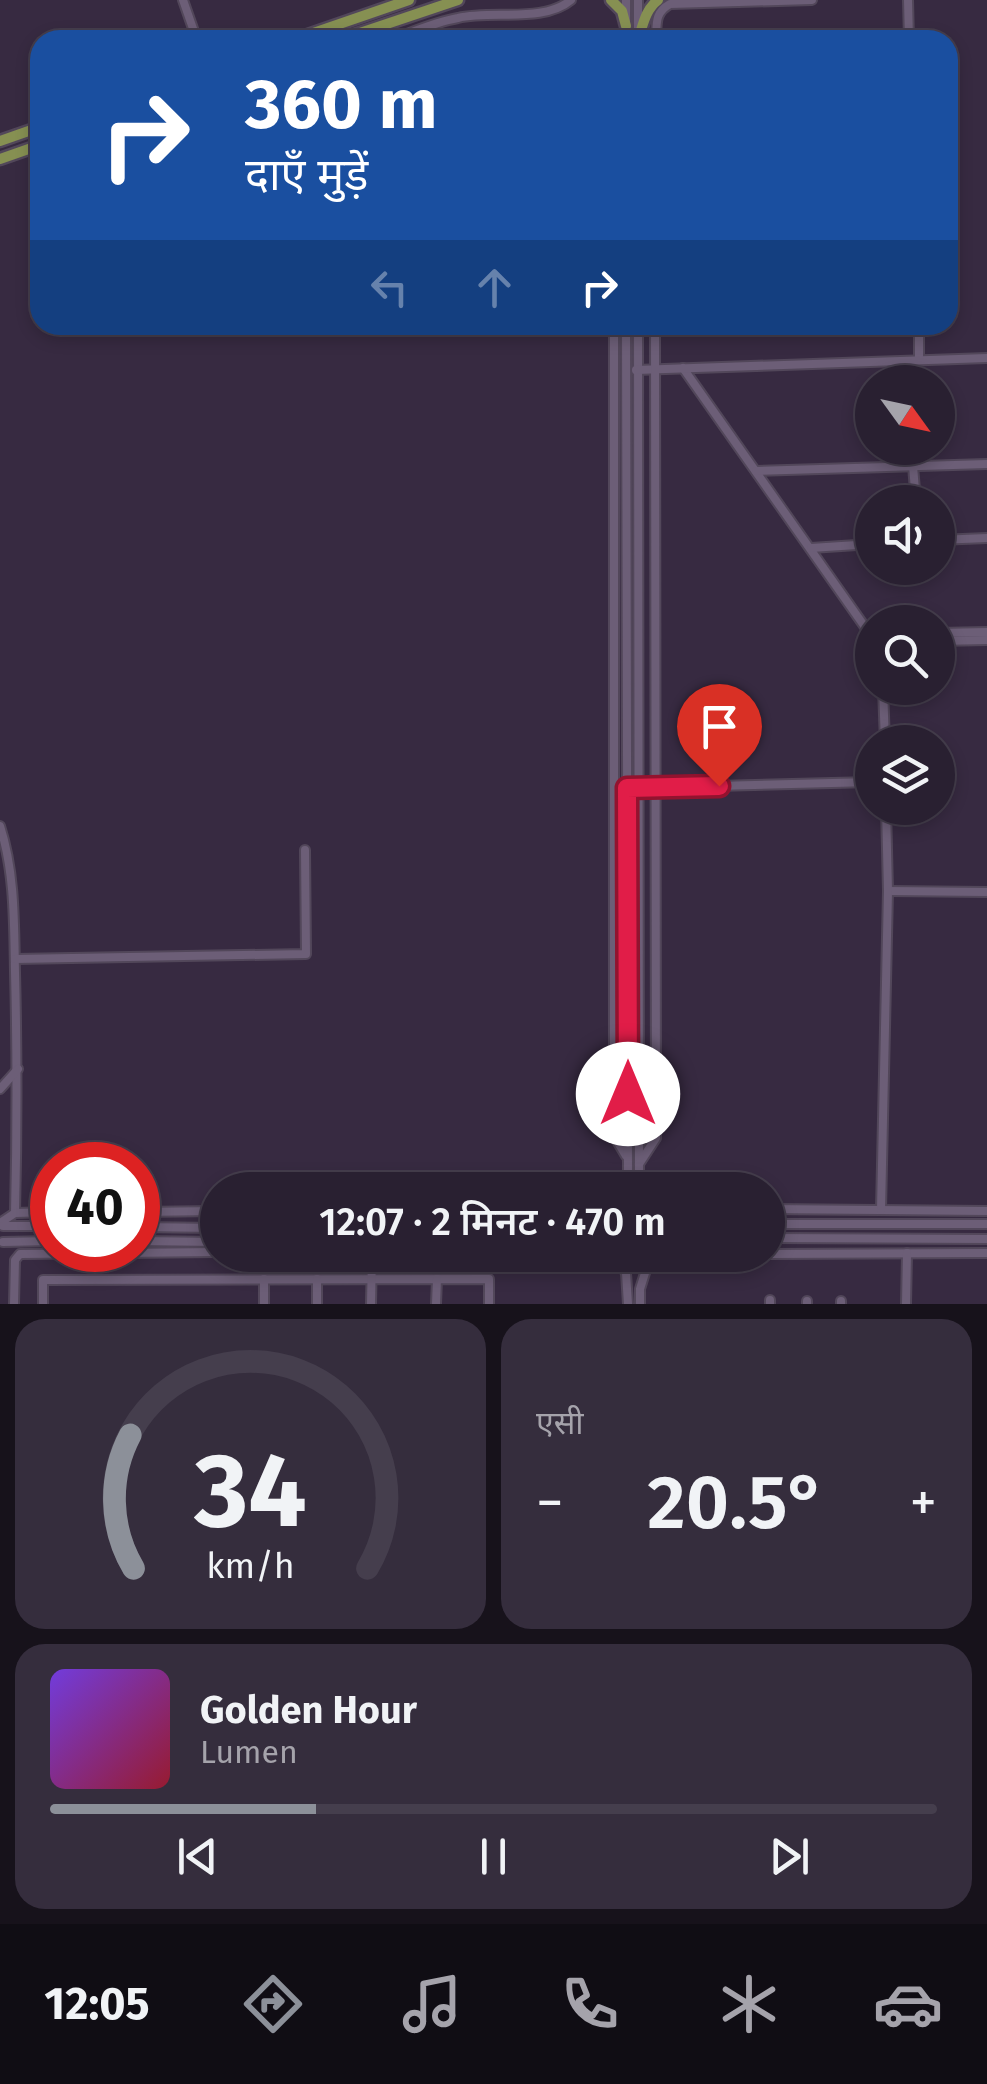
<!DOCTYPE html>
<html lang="hi">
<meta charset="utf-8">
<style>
body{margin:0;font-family:"Fira Sans","Noto Sans Devanagari",sans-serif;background:#352d3d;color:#f1f3f6;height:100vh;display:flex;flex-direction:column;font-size:38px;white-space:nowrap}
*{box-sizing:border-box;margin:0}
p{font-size:32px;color:#a5a3ab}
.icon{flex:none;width:55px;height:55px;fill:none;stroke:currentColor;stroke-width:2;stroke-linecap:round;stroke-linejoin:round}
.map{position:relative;height:1304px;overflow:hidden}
.side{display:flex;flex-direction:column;gap:15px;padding:15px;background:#17121b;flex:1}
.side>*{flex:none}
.hud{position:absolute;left:30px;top:30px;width:928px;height:305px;border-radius:30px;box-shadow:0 5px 15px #0003,0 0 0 2px #453e4d;background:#1a4fa0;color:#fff;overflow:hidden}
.needle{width:65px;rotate:123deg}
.tools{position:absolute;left:855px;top:365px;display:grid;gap:20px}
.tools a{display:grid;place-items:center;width:100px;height:100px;border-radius:50%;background:#292031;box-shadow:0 5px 15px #0003,0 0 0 2px #453e4d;font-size:50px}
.speed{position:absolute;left:30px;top:1142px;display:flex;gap:20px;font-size:50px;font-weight:700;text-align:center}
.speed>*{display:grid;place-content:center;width:130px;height:130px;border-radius:50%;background:#292031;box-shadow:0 5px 15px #0003,0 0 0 2px #453e4d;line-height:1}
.speed .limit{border:15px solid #d22;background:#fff;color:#111}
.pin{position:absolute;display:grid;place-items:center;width:85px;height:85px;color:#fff;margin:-102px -42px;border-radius:50% 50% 50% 0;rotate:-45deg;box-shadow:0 0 10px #0007}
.pin .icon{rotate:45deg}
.me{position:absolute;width:110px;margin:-55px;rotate:0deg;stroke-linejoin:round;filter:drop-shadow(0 0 8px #0008)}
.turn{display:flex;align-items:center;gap:35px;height:210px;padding:0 50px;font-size:45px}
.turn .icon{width:130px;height:130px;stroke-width:2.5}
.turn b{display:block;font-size:70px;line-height:85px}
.lanes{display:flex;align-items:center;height:95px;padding:0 50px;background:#0003;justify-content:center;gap:50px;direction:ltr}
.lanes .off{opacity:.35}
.big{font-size:75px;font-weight:600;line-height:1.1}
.side .tile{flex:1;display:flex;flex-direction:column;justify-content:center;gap:15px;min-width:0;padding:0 35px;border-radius:30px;background:#352d3d}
.side .dial{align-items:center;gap:0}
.dial svg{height:260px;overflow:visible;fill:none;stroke:#453e4d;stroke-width:7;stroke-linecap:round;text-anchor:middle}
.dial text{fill:#f1f3f6;stroke:none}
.song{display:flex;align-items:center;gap:30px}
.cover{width:120px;height:120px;border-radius:15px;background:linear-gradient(135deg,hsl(260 70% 55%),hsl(350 70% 35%))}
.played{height:10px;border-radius:5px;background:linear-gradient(90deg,#8c9099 30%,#453e4d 30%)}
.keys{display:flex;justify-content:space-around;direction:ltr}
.heat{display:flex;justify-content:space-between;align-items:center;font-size:55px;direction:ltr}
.side .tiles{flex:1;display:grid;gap:15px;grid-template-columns:1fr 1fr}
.tile:last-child{grid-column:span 2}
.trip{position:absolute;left:200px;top:1172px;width:585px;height:100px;border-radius:50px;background:#292031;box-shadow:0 5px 15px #0003,0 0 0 2px #453e4d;font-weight:600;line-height:100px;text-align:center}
.dock{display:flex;height:160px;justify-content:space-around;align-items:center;background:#100d14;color:#a5a3ab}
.dock .icon{width:70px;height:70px}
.dock .on{color:#8c9099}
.dock b{font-size:45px;color:#f1f3f6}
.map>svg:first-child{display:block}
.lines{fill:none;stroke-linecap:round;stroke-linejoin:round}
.minor-casing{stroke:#52475a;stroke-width:12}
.major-casing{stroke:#52475a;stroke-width:15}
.minor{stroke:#6c5e77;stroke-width:8}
.major{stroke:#869052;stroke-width:10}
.route-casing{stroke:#92132f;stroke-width:25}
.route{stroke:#e11d48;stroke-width:18}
</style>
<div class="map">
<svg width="987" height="1304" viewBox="0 0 987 1304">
<rect width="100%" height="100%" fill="#372a41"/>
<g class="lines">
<defs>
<g id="minor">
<polyline points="183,0 197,40"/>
<polyline points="626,0 626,40"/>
<polyline points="638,0 638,30"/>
<polyline points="908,0 909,40"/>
<path d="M391 40C413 32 435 22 458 18 492 10 544 23 571 0"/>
<path d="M656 40C657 24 654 13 670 4L812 0"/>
<polyline points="614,325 614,1136 626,1156"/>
<polyline points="638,325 639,1176 642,1190"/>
<polyline points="919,325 919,360"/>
<polyline points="683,368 872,637"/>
<polyline points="636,370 987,358"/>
<polyline points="913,466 916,502"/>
<polyline points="756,471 987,464"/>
<polyline points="938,540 987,538"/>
<polyline points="811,548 872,544"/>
<polyline points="938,633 987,632"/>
<polyline points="938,641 987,640"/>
<polyline points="883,688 885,742"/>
<polyline points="637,788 872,782"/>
<path d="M0 826C15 873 14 922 15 972 17 1052 17 1132 15 1213"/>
<polyline points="888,891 987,892"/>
<polyline points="15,959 306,954 305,850"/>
<polyline points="0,1089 18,1069"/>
<polyline points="639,1164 656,1138 655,325"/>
<polyline points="623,1190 628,1175 626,325"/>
<polyline points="768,1209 987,1211"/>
<polyline points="881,1210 888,891 886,808"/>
<polyline points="138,1212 218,1211"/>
<polyline points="0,1223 15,1213 52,1212"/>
<polyline points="768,1224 987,1224"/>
<polyline points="3,1226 52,1226"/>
<polyline points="138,1227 218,1228"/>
<polyline points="768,1238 987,1239"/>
<polyline points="138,1241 218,1242"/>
<polyline points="3,1242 52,1241"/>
<polyline points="768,1254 987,1253"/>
<path d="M612 1255C624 1264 636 1264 648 1258"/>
<polyline points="617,1259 626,1273 628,1304"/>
<polyline points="264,1279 264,1304"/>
<polyline points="770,1300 770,1304"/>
<polyline points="807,1301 807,1304"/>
<polyline points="841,1301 841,1304"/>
<polyline points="14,1304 15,1260 20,1254 218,1252"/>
<polyline points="43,1304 43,1280 489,1279 489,1304"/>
<polyline points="317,1304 317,1279"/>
<polyline points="371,1304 372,1255"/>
<polyline points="436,1304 437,1279"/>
<polyline points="640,1304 640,1289 650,1257"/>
<polyline points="906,1304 907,1253"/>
</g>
<g id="major">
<polyline points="611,0 622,11 626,26"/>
<polyline points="293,40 409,0"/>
<polyline points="339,40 458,0"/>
<path d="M638 40C643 25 645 10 658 0"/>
<polyline points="0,141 40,127"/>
<polyline points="0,159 40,145"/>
</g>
</defs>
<use href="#minor" class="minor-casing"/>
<use href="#major" class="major-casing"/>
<use href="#minor" class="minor"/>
<use href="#major" class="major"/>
</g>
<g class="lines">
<defs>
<polyline id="route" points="628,1094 627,788 719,786"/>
</defs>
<use href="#route" class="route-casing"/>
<use href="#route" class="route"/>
</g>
</svg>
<div class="tools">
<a><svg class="needle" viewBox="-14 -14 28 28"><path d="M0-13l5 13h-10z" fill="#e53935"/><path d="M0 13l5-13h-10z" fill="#a5a3ab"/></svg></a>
<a><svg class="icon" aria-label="sound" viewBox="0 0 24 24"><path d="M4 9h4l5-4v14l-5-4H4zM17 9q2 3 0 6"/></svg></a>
<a><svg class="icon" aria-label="search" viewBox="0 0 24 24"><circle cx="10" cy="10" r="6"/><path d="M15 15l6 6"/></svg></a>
<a><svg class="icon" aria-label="layers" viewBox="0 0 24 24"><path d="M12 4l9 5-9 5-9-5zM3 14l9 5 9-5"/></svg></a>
</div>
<div class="speed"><div class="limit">40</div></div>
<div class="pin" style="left:719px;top:786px;background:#d93025"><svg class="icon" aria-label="arrive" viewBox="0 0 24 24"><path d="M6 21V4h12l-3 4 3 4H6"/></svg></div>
<svg class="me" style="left:628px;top:1094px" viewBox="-20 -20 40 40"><circle r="19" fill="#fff"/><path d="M0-13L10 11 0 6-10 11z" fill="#e11d48"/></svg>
<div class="trip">12:07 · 2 मिनट · 470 m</div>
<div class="hud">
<div class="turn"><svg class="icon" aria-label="right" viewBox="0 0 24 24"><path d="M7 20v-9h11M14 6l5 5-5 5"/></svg><div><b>360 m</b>दाएँ मुड़ें</div></div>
<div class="lanes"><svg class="icon off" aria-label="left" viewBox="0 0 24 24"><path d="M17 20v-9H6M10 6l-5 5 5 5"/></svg><svg class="icon off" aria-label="ahead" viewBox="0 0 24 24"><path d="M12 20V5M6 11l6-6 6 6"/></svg><svg class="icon" aria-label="right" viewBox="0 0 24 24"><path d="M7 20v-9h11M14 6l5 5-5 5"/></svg></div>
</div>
</div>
<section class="side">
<div class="tiles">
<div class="tile dial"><svg viewBox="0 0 100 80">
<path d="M14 69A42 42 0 1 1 86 69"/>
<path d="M14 69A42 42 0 0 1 13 28" stroke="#8c9099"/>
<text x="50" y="56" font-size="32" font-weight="700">34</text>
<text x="50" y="72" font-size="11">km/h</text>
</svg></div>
<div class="tile"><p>एसी</p>
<div class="heat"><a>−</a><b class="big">20.5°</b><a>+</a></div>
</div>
<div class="tile">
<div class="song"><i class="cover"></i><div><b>Golden Hour</b><p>Lumen</p></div></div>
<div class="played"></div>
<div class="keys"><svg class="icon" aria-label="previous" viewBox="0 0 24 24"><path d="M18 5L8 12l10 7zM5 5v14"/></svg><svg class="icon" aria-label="pause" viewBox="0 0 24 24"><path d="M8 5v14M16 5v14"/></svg><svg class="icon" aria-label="next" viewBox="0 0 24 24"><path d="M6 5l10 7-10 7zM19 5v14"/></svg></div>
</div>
</div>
</section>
<nav class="dock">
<b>12:05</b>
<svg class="icon on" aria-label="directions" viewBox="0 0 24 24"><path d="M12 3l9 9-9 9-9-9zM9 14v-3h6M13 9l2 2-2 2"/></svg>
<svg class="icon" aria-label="music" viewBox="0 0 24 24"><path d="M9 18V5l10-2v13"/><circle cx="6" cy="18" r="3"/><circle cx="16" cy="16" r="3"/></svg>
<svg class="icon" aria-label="phone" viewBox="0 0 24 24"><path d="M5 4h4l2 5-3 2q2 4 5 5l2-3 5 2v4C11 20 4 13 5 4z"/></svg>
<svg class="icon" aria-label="climate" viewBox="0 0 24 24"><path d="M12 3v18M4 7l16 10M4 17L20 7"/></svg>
<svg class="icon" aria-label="car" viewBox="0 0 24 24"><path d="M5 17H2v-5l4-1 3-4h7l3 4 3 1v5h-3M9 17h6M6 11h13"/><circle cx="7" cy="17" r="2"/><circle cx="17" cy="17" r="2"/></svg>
</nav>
